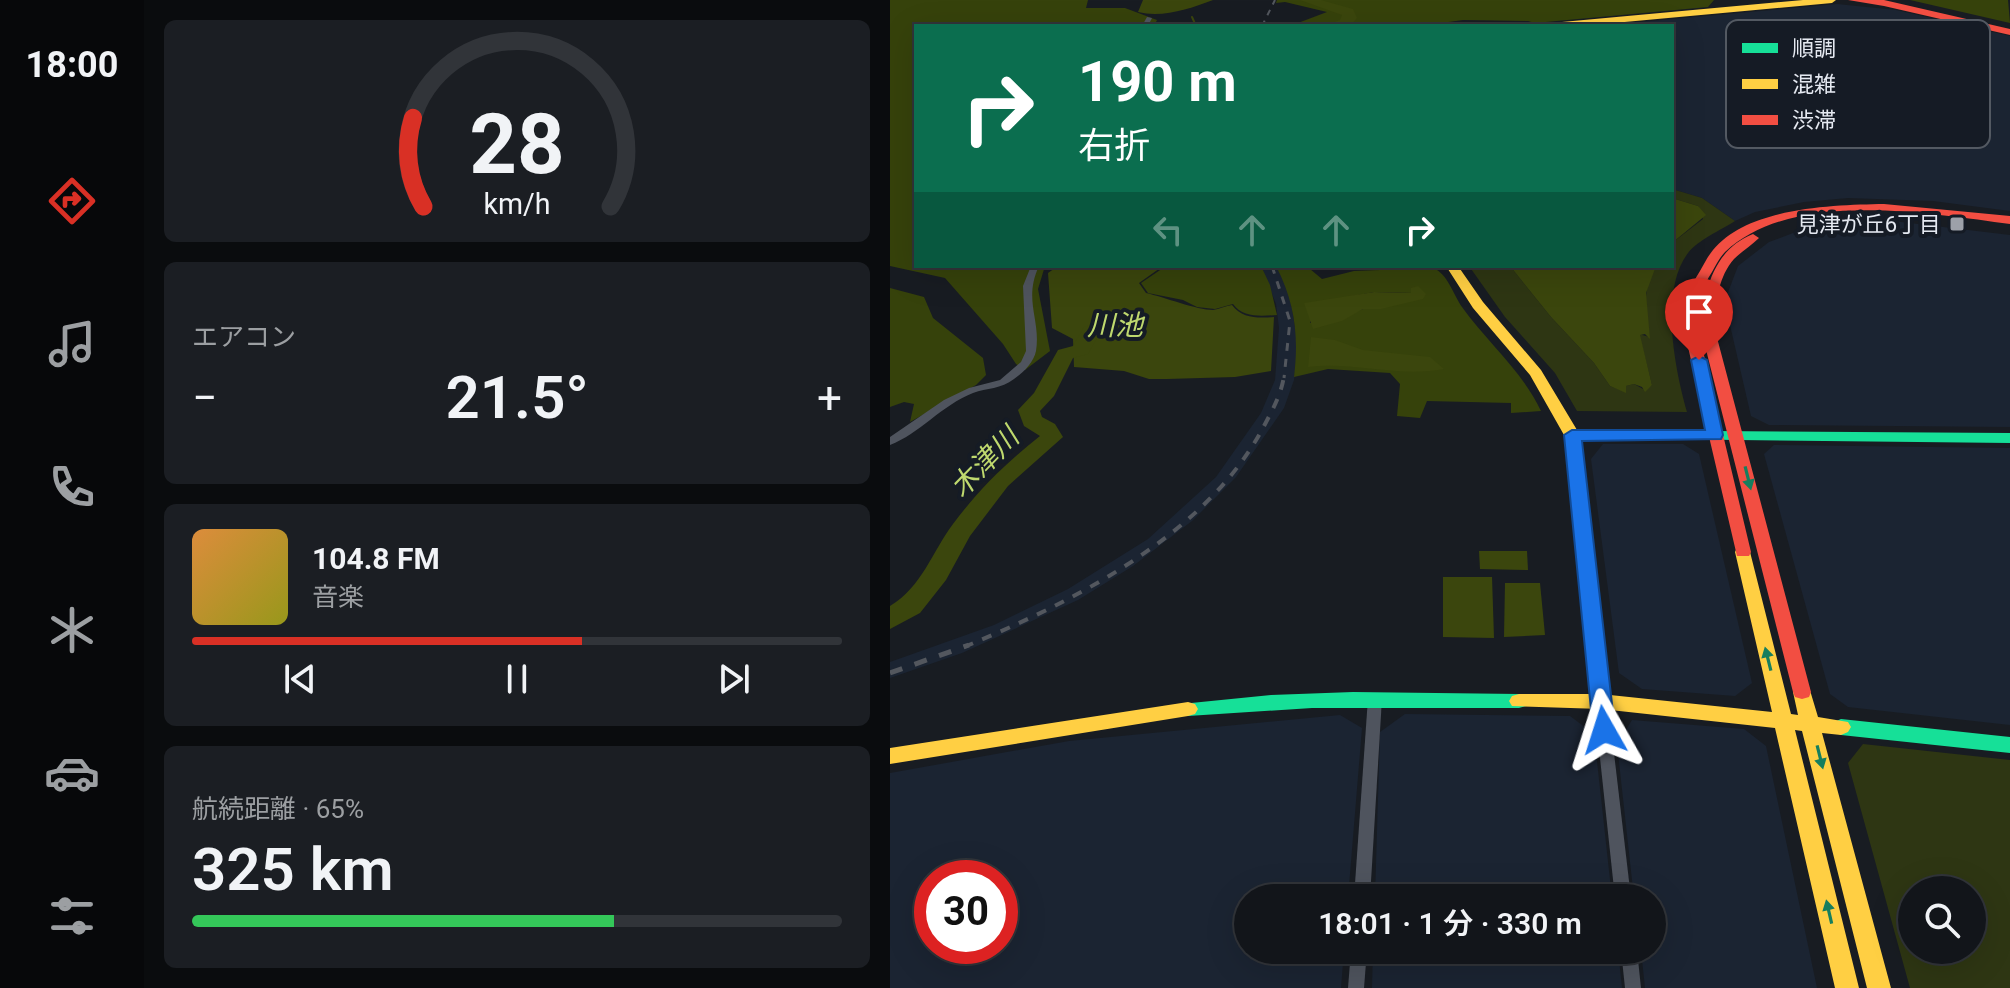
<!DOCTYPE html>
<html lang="ja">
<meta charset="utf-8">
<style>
body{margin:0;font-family:Roboto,"Noto Sans JP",sans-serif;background:#1b1e23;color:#f1f3f6;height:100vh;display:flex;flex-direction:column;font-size:30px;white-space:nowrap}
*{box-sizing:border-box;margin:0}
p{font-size:26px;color:#9c9fa2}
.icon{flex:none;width:44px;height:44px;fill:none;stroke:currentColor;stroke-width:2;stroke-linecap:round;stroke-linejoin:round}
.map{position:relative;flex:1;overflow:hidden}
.panel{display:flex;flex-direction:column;gap:20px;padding:20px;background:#0a0c0e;width:746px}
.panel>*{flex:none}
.guide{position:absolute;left:24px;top:24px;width:760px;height:244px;border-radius:0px;box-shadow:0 8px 32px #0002,0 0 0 2px #313439;background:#0b6e4f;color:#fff;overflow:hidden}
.buttons{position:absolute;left:1008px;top:876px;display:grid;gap:16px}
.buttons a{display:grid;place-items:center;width:88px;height:88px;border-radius:50%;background:#12151a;box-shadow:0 8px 32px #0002,0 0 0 2px #313439;font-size:40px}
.speed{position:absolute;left:24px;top:860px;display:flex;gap:16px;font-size:40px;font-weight:700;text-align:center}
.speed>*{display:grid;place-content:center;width:104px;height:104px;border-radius:50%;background:#12151a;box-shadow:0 8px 32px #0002,0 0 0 2px #313439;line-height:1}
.speed .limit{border:12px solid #d22;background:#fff;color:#111}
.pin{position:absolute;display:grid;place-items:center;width:68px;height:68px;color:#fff;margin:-82px -34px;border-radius:50% 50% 50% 0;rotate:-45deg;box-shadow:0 0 8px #0007}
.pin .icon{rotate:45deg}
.me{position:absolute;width:88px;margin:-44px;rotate:354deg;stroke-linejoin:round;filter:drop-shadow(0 0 6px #0008)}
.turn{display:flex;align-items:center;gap:28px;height:168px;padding:0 32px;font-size:36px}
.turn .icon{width:104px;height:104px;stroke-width:2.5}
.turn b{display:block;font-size:56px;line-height:68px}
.lanes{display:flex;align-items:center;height:76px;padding:0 32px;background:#0003;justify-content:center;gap:40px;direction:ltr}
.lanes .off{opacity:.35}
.big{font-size:60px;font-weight:600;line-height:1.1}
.panel .tile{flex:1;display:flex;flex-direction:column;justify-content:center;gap:12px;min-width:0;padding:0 28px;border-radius:12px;background:#1b1e23}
.panel .dial{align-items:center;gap:0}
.dial svg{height:208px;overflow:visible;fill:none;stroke:#313439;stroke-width:7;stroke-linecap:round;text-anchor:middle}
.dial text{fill:#f1f3f6;stroke:none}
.song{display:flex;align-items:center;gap:24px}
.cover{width:96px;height:96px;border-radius:12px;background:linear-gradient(135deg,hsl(30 70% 55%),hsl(60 70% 35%))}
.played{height:8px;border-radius:4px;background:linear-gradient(90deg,#d93025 60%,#313439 60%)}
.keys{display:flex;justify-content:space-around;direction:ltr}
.heat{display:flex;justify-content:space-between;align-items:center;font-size:44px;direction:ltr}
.charge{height:12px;border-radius:6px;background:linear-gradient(90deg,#34c759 65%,#313439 0)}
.trip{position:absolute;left:344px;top:884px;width:432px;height:80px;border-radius:40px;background:#12151a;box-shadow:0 8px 32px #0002,0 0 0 2px #313439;font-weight:600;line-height:80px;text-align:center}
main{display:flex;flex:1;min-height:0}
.tab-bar{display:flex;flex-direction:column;width:144px;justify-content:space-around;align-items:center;background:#07080a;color:#9c9fa2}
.tab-bar .icon{width:56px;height:56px}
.tab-bar .current{color:#d93025}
.tab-bar b{font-size:36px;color:#f1f3f6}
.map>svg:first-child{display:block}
.built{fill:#1b2432;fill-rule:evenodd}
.green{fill:#2e3613;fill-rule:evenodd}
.forest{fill:#36420b;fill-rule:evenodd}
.water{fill:#3b460d}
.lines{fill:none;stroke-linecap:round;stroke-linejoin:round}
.stream{stroke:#3b460d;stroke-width:2}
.river{fill:#3b460d;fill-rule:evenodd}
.street{fill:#4f545e;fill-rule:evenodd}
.fast{fill:#16e098;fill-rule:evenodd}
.slow{fill:#ffcf43;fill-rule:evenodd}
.jam{fill:#f24e42;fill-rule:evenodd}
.rail-far3{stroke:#53575e;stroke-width:2;stroke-dasharray:6 6;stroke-linecap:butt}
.rail-far2{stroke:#53575e;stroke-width:3;stroke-dasharray:8 8;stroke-linecap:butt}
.rail-far1{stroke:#53575e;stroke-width:4;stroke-dasharray:10 10;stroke-linecap:butt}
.rail{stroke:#53575e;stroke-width:5;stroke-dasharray:13 13;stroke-linecap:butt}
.oneway{fill:#167e5e}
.route{fill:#1a73e8;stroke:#114b97;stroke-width:2}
.poi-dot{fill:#9da1a9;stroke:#151b25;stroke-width:3}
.labels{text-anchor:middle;stroke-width:8;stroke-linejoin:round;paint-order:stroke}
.far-poi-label{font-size:22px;fill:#e5e9f1;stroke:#151b25;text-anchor:end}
.water-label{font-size:28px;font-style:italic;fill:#bfd96e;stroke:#151b25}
.key{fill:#151b25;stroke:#535962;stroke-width:2}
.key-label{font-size:22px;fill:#e5e9f1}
</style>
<main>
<nav class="tab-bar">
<b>18:00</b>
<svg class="icon current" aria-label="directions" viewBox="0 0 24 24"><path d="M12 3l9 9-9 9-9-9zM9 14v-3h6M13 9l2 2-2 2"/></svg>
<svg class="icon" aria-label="music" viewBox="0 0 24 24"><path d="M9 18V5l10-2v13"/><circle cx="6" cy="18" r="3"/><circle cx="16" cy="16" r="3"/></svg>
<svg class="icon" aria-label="phone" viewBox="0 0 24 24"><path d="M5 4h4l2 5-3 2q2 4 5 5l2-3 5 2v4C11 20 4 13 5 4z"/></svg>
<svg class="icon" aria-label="climate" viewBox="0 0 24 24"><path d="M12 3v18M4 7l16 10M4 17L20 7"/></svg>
<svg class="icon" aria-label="car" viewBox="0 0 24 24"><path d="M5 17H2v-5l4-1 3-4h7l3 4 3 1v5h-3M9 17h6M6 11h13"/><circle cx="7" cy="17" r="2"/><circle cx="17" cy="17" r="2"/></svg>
<svg class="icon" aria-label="filters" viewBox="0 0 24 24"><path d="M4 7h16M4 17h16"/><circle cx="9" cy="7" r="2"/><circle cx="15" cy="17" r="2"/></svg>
</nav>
<section class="panel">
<div class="tile dial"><svg viewBox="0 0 100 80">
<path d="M14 69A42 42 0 1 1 86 69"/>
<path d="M14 69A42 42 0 0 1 10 35" stroke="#d93025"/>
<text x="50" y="56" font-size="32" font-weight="700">28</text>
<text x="50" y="72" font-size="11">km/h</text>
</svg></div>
<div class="tile"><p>エアコン</p>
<div class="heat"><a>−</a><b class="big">21.5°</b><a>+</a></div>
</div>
<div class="tile">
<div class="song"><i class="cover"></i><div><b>104.8 FM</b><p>音楽</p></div></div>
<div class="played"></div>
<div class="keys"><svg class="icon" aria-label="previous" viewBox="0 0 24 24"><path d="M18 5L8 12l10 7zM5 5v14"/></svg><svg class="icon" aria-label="pause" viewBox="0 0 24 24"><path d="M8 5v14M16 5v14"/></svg><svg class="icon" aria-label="next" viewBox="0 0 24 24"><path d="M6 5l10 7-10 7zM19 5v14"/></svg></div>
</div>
<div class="tile"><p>航続距離 · 65%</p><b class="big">325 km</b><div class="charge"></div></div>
</section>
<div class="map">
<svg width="1120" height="988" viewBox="0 0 1120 988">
<rect width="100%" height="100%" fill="#181c22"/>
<g class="built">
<polygon points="947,4 1006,10 1120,36 1120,211 1043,201 958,198 914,202 865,212 845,221 812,198 782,189 782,26 706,26"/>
<polygon points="1003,221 1120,235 1120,427 879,425 861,416 837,312 837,295 848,266 879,242 911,230 956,223"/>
<polygon points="371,266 386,266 395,283 401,302 408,346 404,380 394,408 346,477 302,521 243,566 188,600 72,653 0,678 0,662 104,625 178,589 258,539 326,477 371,413 385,380 389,328 386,304"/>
<polygon points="713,444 793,444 809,454 862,683 845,696 752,689 729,673 701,459"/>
<polygon points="884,445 1120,448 1120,725 958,707 940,694 874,454"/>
<polygon points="515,714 680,716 704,734 722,898 485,898 490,732"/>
<path d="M450 715 472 728 458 898H358V950H454L451 988H0V773L179 741ZM42 878H110V946H42Z"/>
<polygon points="742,720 854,729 876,746 927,988 755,988 751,950 762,950 762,898 744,898 727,744"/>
<polygon points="483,950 728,950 732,988 482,988"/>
</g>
<g class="green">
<path d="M782 189 812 198 845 221C831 230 808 240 798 253 769 291 785 370 797 412L687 411 665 373 615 317 579 266H620L661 317 704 363 720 386 736 392V386L744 384 755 390 762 385 749 334 759 337C755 312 752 288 766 266H782V243L813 219 808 206 782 198Z"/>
<path d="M973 744 1120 760V988H1020L958 763ZM1082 890V950H1022V890Z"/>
</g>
<g class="forest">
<polygon points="0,0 198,0 196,8 235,8 267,20 264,26 26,26 26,266 155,266 148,289 160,351 135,370 126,364 113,344 55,278 0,266"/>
<polygon points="387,0 824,0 818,7 645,23 638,21 573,20 530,26 400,26 437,12 395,2 386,3"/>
<polygon points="1020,0 1118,0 1120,23"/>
<path d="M276 266H371L380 285 387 315C371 316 353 318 343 304L325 309 307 307 293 300 258 293 251 283Z"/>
<path d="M386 266H421L420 269 432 279 464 271 543 268C558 274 563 294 572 307 597 342 633 372 651 411L621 413V403L537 401 530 418 507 416 510 384 500 373 438 369 404 377C409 336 405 303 386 266ZM484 292 522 293 505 305 473 309 438 324 420 323 421 318 442 300Z"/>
<polygon points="0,288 34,297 43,318 93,358 96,375 86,385 20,422 24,404 14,402 0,407"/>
</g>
<g class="water">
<path d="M253 0H323C300 9 272 18 248 12Z"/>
<polygon points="782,198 808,206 816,215 782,243"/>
<path d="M168 266H273L249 283 256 293C274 297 307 310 323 310 329 309 336 306 342 305 352 319 369 318 384 317L381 371 345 377 277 379H259L234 371 184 367 183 339 162 328 158 273Z"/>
<polygon points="620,266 766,266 756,293 760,339 755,334 750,335 762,385 755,392 752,387 744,384 736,386 736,393 720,386 704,363 661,317"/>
<polygon points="528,286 536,294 533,299 491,309 473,309 452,321 423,329 414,303 484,292 521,293 521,288"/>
<path d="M421 337 445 340 473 350 540 357 554 369C509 378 464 361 418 367Z"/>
<polygon points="589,551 637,551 638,570 590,569"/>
<polygon points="553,577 602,577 604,638 553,637"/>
<polygon points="615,583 650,583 655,635 614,637"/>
</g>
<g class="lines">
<polyline class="stream" points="302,17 306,26"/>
<g class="river">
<polygon points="410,0 431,0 463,9 467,18 460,26 433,26 450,20 452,15"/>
<path d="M201 325 211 331 198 354 183 358 164 396 150 411 152 417 165 424 173 437 118 486 80 536 56 580 30 613 0 629V606C32 587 42 552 63 524 90 488 116 463 150 436L134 426 128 410 144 393 168 350 183 346 194 327Z"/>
</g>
<g class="street">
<polygon points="257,17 262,18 258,26 252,26"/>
<path d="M141 266H149C133 300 151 320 146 351 144 362 133 373 124 379 111 389 97 388 83 393 52 405 29 434 0 445V437L54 400 79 388 110 380 131 362 136 351 133 286Z"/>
<polygon points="485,693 490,694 492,698 480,898 464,898 478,698 480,694"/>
<polygon points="711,697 716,698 718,702 741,898 725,898 704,702 706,698"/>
<polygon points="461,950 477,950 474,988 458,988"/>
<polygon points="731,950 747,950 751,988 735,988"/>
</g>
<g class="fast">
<polygon points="682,430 1120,433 1120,443 677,438 674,435 677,432"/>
<polygon points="463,692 629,694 636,696 639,701 636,706 629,708 422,708 298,716 291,714 288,709 291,704 381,695"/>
<polygon points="951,719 1120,737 1120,753 951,735 944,732 941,727 944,722"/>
</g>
<g class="slow">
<polygon points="913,0 946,0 942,3 691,26 656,26 661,23"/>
<polygon points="556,266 568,266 593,302 651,370 690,435 720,695 882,712 845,552 847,548 859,548 901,714 908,715 903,692 905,687 912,685 919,687 928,717 958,722 961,727 958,732 951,735 932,733 1001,988 977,988 912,731 905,730 969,988 945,988 885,728 711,709 622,706 619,701 622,696 629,694 701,694 674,435 640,375 583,308"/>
<polygon points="298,702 305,704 308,709 305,714 298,716 0,764 0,748"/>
</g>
<g class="jam">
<polygon points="958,0 994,0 1120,29 1120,35 994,6"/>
<path d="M994 204 1120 216V224C1037 213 902 189 835 252 830 257 826 265 822 272 810 291 804 307 808 330L861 552 859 556H847L794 330C791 307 798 290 810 271 814 264 818 256 823 250 858 207 943 205 994 204Z"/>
<path d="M863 234 869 238C861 246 852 251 844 259 826 280 825 308 826 334L921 692 919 697 912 699 905 697 903 692 812 334C812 295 822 250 863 234Z"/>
</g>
<polyline class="rail-far3" points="372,26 385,0"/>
<polyline class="rail-far2" points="382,266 400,321 394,378"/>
<path class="rail-far1" d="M74 647C183 602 317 535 374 426 383 409 391 395 394 376"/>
<polyline class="rail" points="0,673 79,645"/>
</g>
<defs><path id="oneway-solid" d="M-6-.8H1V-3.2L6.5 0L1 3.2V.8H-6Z" transform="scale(2)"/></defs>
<g class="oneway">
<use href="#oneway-solid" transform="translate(858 478) rotate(76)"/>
<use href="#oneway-solid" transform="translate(878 659) rotate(-104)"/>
<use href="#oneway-solid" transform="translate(930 757) rotate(76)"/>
<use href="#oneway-solid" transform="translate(939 912) rotate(-103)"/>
</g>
<polygon class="route" points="809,356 817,360 833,435 831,439 692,441 725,730 722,736 714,738 706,736 703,730 674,435 682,430 815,430 801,360"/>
<rect class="poi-dot" x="1059" y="216" width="16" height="16" rx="4"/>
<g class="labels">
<g class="far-poi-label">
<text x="1051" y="232">見津が丘6丁目</text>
</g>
<g class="water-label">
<text x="225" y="335">川池</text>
<text transform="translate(94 462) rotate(-46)" y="10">木津川</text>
</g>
</g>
<rect x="836" y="20" width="264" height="128" rx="12" class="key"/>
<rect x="852" y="43" width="36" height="10" fill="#16e098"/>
<rect x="852" y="79" width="36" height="10" fill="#ffcf43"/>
<rect x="852" y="115" width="36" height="10" fill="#f24e42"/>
<g class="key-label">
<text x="902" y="56">順調</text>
<text x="902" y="92">混雑</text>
<text x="902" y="128">渋滞</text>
</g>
</svg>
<div class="buttons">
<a><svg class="icon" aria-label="search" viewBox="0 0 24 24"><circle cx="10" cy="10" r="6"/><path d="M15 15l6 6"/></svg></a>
</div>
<div class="speed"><div class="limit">30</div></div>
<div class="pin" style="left:809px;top:360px;background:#d93025"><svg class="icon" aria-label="arrive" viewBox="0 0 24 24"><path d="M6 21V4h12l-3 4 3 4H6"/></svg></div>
<svg class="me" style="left:714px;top:730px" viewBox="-20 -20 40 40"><path d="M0-17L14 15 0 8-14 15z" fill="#1a73e8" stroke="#fff" stroke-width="4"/></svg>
<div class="trip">18:01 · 1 分 · 330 m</div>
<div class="guide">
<div class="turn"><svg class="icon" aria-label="right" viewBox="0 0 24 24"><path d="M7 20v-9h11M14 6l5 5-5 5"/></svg><div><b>190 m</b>右折</div></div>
<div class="lanes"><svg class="icon off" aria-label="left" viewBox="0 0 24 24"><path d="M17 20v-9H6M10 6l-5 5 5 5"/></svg><svg class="icon off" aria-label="ahead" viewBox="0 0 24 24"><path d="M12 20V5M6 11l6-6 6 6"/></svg><svg class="icon off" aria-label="ahead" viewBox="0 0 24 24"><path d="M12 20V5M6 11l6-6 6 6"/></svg><svg class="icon" aria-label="right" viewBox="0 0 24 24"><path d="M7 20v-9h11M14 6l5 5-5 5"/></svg></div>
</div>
</div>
</main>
